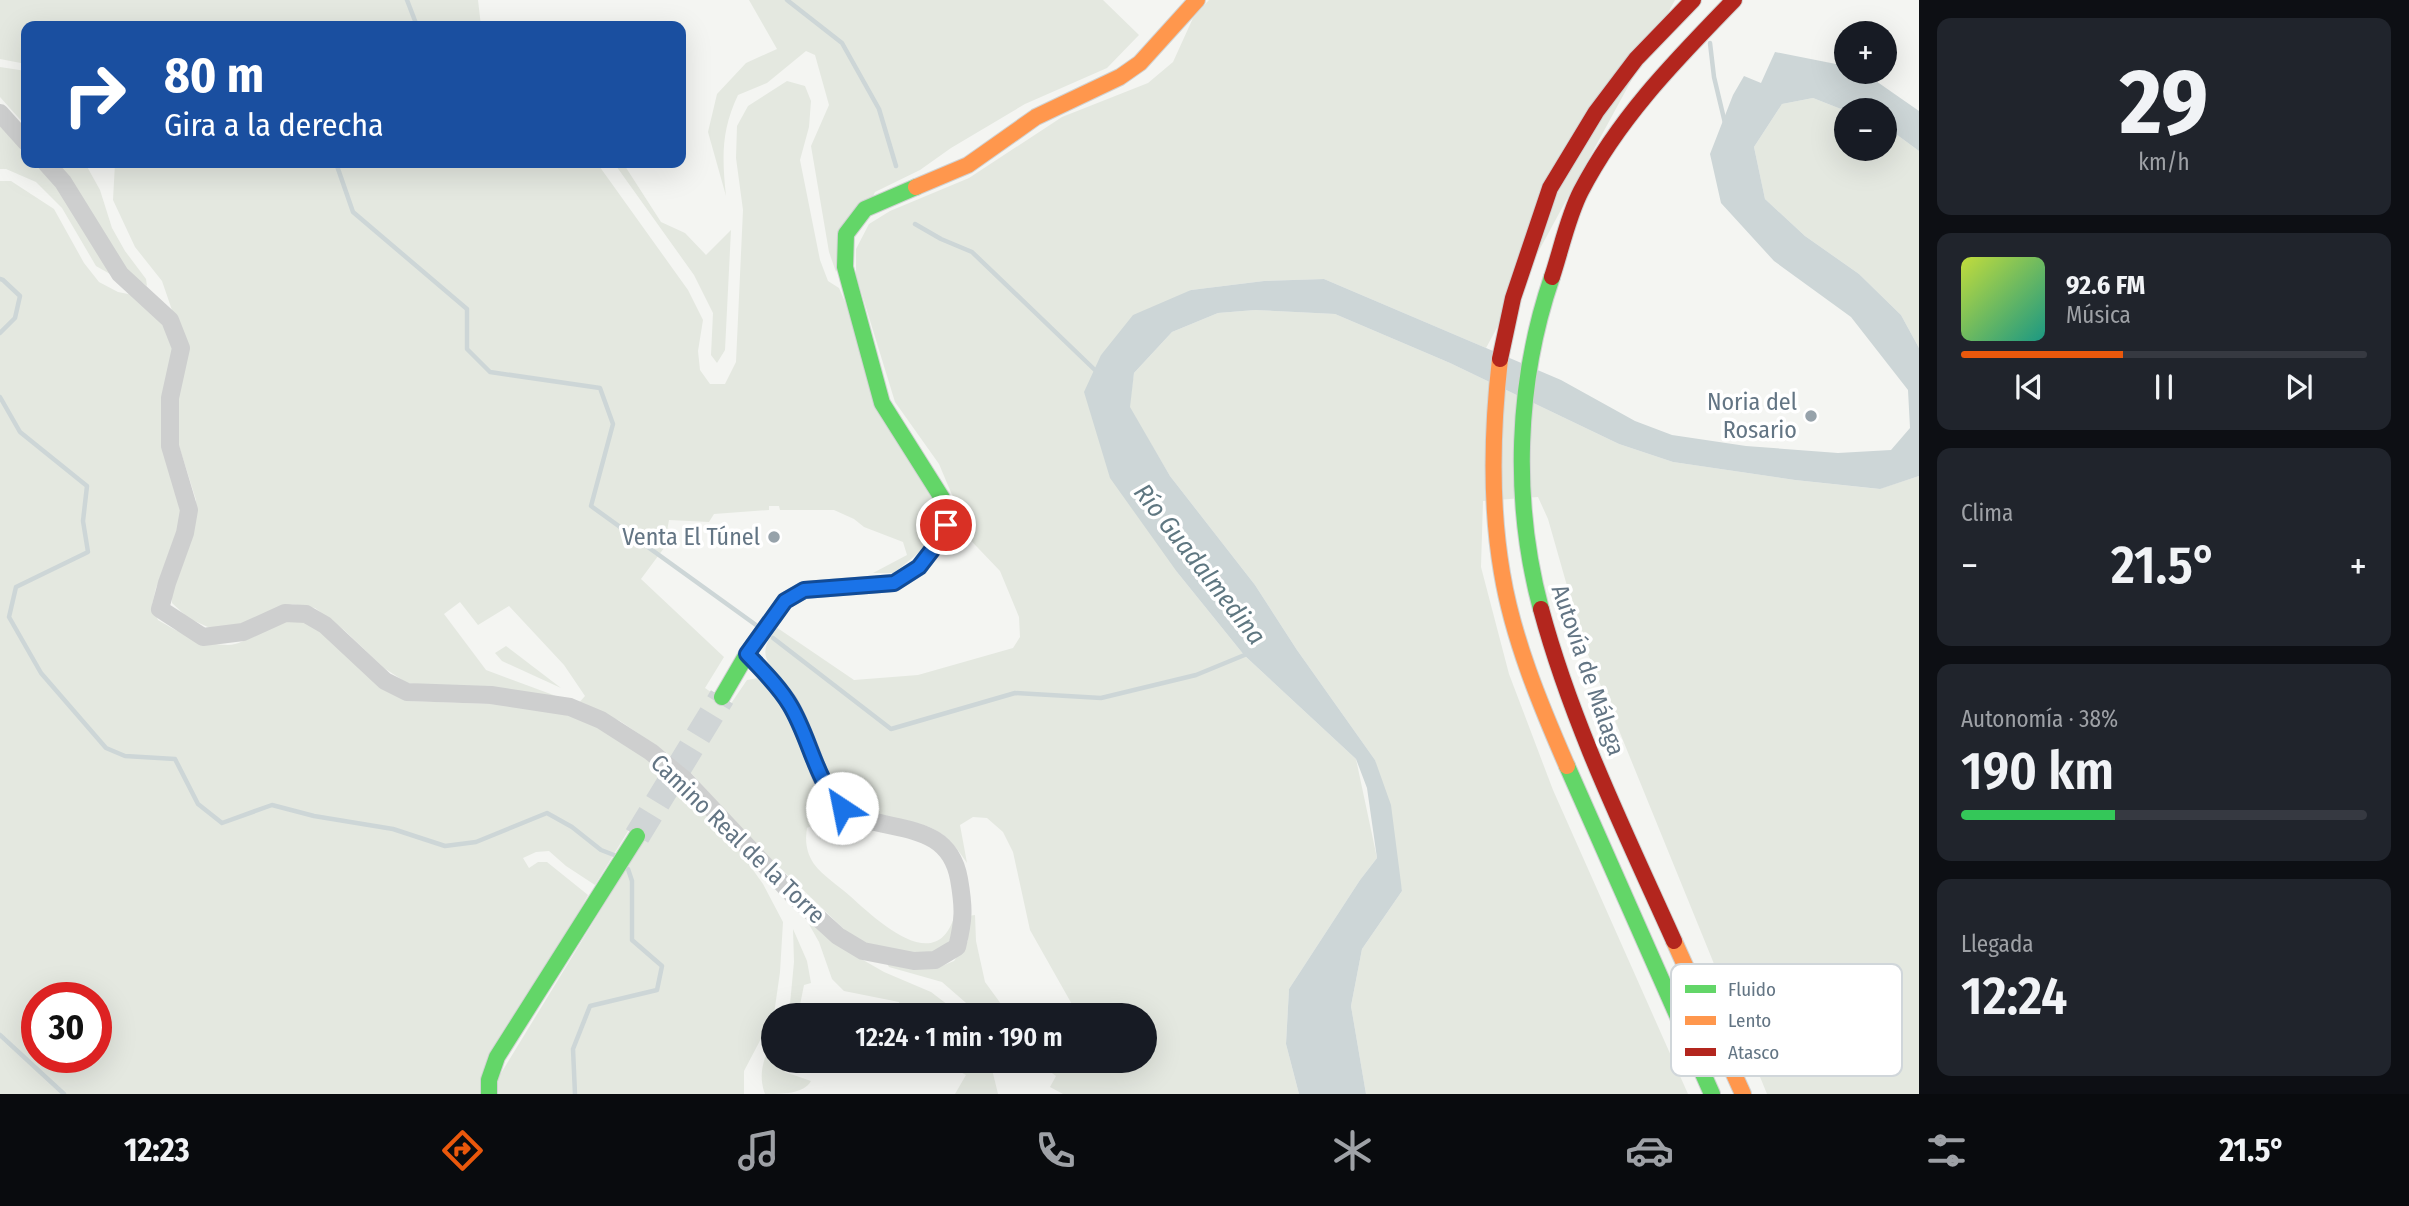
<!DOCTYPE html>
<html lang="es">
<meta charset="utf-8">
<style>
body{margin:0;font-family:"Fira Sans Condensed",sans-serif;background:#20242c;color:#f1f3f6;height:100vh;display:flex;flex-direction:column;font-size:26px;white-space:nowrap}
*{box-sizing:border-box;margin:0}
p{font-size:23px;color:#9ea1a6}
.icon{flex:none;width:38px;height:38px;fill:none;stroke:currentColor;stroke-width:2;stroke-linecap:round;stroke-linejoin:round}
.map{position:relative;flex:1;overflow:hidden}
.side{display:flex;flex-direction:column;gap:18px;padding:18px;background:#0d0f14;width:490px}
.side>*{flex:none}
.top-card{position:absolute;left:21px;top:21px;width:665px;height:147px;border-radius:14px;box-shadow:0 7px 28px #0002;background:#1a4fa0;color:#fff;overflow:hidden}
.tools{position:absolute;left:1834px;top:21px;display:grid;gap:14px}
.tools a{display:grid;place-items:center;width:63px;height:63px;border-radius:50%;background:#171b24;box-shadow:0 7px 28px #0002;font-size:35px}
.speed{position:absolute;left:21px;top:982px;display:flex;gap:14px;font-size:35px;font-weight:700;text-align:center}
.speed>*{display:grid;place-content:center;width:91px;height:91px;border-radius:50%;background:#171b24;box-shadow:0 7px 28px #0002;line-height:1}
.speed .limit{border:10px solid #d22;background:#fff;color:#111}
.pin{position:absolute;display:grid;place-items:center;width:60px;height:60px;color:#fff;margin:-30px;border:4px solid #fff;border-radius:50%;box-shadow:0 2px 7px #0007}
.me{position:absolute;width:77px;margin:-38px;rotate:326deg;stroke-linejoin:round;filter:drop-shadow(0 0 5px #0008)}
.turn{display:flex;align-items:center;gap:24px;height:147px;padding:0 28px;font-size:32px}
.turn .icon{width:91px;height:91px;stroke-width:2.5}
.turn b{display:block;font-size:49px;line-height:60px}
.big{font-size:52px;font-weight:600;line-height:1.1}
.side .card{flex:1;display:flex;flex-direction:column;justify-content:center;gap:10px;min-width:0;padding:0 24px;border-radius:14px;background:#20242c}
.side .dial{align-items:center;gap:0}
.dial b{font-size:91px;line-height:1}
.song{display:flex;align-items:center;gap:21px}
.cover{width:84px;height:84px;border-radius:10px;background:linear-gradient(135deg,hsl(70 70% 55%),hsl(170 70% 35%))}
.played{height:7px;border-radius:4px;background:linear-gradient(90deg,#ea580c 40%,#363941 40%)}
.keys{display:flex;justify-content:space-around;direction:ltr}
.heat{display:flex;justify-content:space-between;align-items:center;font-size:38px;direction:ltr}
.charge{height:10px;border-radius:5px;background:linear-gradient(90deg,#34c759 38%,#363941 0)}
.trip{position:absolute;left:761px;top:1003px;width:396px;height:70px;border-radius:35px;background:#171b24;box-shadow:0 7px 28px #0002;font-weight:600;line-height:70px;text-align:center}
.menu{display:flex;height:112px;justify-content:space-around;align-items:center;background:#090b0e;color:#9ea1a6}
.menu .icon{width:49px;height:49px}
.menu .active{color:#ea580c}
.menu b{font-size:32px;color:#f1f3f6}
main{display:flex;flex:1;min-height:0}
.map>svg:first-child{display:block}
.green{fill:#e4e8e0;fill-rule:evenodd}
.water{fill:#cdd6d7}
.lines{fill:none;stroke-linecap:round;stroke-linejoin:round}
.stream{stroke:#cdd6d7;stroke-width:4.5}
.secondary-tunnel{stroke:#d0d5d6;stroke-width:26;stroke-dasharray:26 13;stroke-linecap:butt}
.fast-casing{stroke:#d0d2d2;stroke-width:18}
.slow-casing{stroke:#d0d2d2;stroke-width:18}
.jam-casing{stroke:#d0d2d2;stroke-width:18}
.street{stroke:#cecfcf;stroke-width:18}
.fast{stroke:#63d668;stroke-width:16}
.slow{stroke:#ff974d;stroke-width:16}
.jam{stroke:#b3261e;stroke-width:16}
.route-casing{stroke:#114b97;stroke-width:18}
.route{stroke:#1a73e8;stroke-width:12}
.poi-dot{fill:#96a2aa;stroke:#fff;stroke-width:2.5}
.labels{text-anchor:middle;stroke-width:7;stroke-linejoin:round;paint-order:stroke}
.poi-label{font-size:24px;fill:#637584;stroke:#fff;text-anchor:end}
.street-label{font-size:24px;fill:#637584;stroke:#fff}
.water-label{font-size:26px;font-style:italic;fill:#5f7781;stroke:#fff}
.key{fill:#fff;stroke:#d0d6da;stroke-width:2}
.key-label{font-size:19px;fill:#637584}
</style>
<main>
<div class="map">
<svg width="1919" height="1094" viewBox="0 0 1919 1094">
<rect width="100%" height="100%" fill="#f4f5f2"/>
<g class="green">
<polygon points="0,0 478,0 481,26 26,26 26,64 0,59"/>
<path d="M749 0H1103L1139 35 1107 68 1025 104 951 148 920 170 875 192 836 272 829 252 811 146 829 105 815 55 806 51 767 83 738 95C721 131 722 157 726 196L708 132 717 94 746 63 777 49Z"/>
<path d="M1209 0H1675L1486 348 1324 279 1264 281 1191 290 1101 355 1177 572 1244 655 1356 759 1377 858 1360 880 1289 989 1286 1044 1299 1094H1063L1050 1087 1056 1076 1035 1061 1144 1060V1015H1078L1030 930 1013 852 1003 832 987 818 973 817 960 825 967 863C943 826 929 825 887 817 875 814 861 812 851 805 827 790 806 724 793 697 787 683 770 671 766 657 763 646 771 636 776 627L854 680 918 675 1013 648 1020 637 1019 617 1000 571 957 526 955 502 939 464 895 402 856 275V249L869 224 890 211 969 178 1062 117 1148 83 1173 62 1193 18Z"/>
<polygon points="0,67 26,71 26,126 0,97"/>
<path d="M787 81 805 86 811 101 809 127 800 160 820 260 828 281 839 288 934 505 936 528 928 545 894 573H873L907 555 903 542 864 527 854 519 834 510H780L779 506H769V510L714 514 709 522 669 520 664 548 641 579 724 657 705 688 730 705 747 680 758 678 771 690 787 712 819 794 836 817 860 833 815 824 807 828C805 841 806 852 814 864 823 876 839 886 850 896 879 922 940 980 956 910 957 933 954 939 936 953L880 951 850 935 752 841 693 775 667 753 620 721 578 704 585 696 564 665 509 606 478 625 460 602 444 614 486 670 556 696 407 683 384 668 344 630 315 608 292 604 237 626 210 628 188 618 172 603V586L191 537 196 500 175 433 174 316 162 281 135 247 113 200 115 163H597L688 290 703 320 698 351 700 370 710 384H725L736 362 743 210 736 158 737 126 748 106Z"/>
<polygon points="1813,98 1846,111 1846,149 1885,149 1885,126 1919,151 1919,348 1901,315 1859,274 1805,236 1765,199 1754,147 1782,104"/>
<polygon points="0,121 26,149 26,163 39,163 54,177 117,278 96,266 62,208 36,182 6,169 0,169"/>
<polygon points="59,163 85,163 100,190 112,228 125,251 146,279 147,286 130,274 105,242"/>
<polygon points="614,163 623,163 661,222 685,233 706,255 731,230 725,350 717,363 711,355 713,313 694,275"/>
<path d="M0 181H11L54 209 84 263 99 282 118 292 133 295 164 321 172 341 183 506 173 548 156 588 152 605 158 620C180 633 202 645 228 645 254 644 277 611 303 621 346 638 369 687 410 701L517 705 558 713 596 723 662 768 726 832 763 884 783 922 780 972 774 1014 744 1071V1094H497L498 1078 646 836 633 823 595 885 566 866 549 851 536 852 523 858 529 868 538 862H547L588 895 480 1094H0ZM37 998H96V1057H37Z"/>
<polygon points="1255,310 1335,314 1450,363 1619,444 1673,462 1795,480 1879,489 1919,476 1919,1094 1767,1094 1583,642 1548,519 1538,497 1483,501 1481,567 1509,674 1553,790 1688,1094 1366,1094 1351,1006 1362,949 1402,891 1375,760 1297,650 1255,585 1170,476 1129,407 1134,373 1172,332 1218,313"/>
<polygon points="506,646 561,688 502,661 495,653"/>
<polygon points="810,915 842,948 884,972 931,992 961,1015 897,1015 899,1002 844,991 832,979 819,942 806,919"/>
<polygon points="975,915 976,941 985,982 1009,1015 980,1015 942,982 889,967 886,962 934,969 954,961 968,941 968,916"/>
<polygon points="793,929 807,961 811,983 804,985 798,1015 784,1015 790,1004 794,962"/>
<path d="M773 1037 774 1060 788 1061 785 1072 811 1081C804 1094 782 1094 765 1094 757 1073 765 1057 773 1037Z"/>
<polygon points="954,1061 990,1061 998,1094 955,1094 966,1075 951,1067"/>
</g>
<polygon class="water" points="1775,52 1846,66 1846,72 1863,72 1919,111 1919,151 1885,126 1885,110 1846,111 1813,98 1782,104 1754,147 1765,199 1805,236 1859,274 1901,315 1919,348 1919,476 1880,489 1795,480 1673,462 1619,444 1450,363 1335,314 1255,310 1218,313 1172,332 1134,373 1130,407 1170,476 1255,585 1297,650 1375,760 1391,805 1402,891 1362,949 1351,1006 1366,1094 1299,1094 1286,1044 1289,989 1360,880 1377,858 1367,788 1356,759 1244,655 1177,572 1110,478 1084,392 1101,355 1133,315 1191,290 1264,281 1324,279 1561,380 1635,421 1672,435 1746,446 1838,453 1891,450 1910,428 1908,390 1851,317 1774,261 1721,203 1710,154 1733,95 1744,76 1761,83"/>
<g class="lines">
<g class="stream">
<polyline points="407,0 417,26"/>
<polyline points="787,0 842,43 879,109 896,166"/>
<polyline points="1710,43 1714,77 1725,123"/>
<polyline points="336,163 353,212 467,309 467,349 490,372 600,388 613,424 591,506 756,625"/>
<polyline points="915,224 941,239 972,252 1097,372"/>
<polyline points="0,279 3,280 20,296 15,318 0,333"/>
<polyline points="0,397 20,432 87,486 83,521 88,552 16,587 9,617 41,673 106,748 125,756 175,759 198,804 222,823 272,805 314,816 393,829 445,846 476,842 547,813 572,827 601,850 614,855"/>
<polyline points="773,638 891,729 1015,693 1101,698 1196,675 1247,654"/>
<polyline points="0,1035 64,1094"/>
<polyline points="575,1094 573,1049 590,1006 657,990 662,966 632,940 632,881 628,869"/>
</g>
<polyline class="secondary-tunnel" points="637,836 722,697"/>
<defs>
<g id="fast">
<path d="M1541 609C1512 501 1516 382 1552 277"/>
<polyline points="722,697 747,654 785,601 804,590 894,583 919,567 942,537 946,525 942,498 882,403 845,267 846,234 865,209 916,187"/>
<polyline points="1567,766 1712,1094"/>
<polyline points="489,1094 489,1080 497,1057 637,836"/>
</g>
<g id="slow">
<polyline points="916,187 968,165 1036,117 1120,77 1140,63 1197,0"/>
<path d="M1500 359C1492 429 1490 503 1502 573 1513 639 1540 704 1567 766"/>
<polyline points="1674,941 1743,1094"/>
</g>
<g id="jam">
<path d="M1552 277C1561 250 1568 216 1581 191 1620 116 1676 60 1734 0"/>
<polyline points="1500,359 1513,298 1550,188 1596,112 1636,59 1693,0"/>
<path d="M1541 609C1572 724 1625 832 1674 941"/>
</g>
</defs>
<use href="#fast" class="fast-casing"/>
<use href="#slow" class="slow-casing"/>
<use href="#jam" class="jam-casing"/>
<g class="street">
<polyline points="0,113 26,142"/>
<path d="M46 163 63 182 120 274 170 320 181 348 170 398V446L189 510 185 533 167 583 160 609 203 637 243 632 285 613 306 614 325 625 385 681 407 692 491 695 570 707 601 720 651 752 685 780 792 894 838 936 863 951 914 961 935 960 957 947C964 919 964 908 959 879 946 807 864 843 830 795 819 779 815 758 807 741 802 728 796 714 789 702 777 685 762 670 747 654"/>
</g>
<use href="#fast" class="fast"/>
<use href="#slow" class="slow"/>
<use href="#jam" class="jam"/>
</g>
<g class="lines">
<defs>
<path id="route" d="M842 808C815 779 810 738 790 705 779 686 762 670 747 654L785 601 804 590 894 583 919 567 942 537 946 525"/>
</defs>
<use href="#route" class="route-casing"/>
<use href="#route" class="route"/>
</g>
<g class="poi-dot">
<circle cx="1811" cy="416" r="7"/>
<circle cx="774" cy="537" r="7"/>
</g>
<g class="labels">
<g class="poi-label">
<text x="1797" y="410">Noria del<tspan x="1797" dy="28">Rosario</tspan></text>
<text x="760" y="545">Venta El Túnel</text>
</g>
<g class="street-label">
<text transform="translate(1588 670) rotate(71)" y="8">Autovía de Málaga</text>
<text transform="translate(738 839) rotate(44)" y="8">Camino Real de la Torre</text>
</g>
<g class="water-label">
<text transform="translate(1200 564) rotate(52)" y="9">Río Guadalmedina</text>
</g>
</g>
<rect x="1671" y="964" width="231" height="112" rx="10" class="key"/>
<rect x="1685" y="985" width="31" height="8" fill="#63d668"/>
<rect x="1685" y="1016" width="31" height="9" fill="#ff974d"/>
<rect x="1685" y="1048" width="31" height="8" fill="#b3261e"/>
<g class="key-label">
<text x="1728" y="996">Fluido</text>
<text x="1728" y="1027">Lento</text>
<text x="1728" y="1059">Atasco</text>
</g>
</svg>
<div class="tools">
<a>+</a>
<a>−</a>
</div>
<div class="speed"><div class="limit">30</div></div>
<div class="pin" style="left:946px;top:525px;background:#d93025"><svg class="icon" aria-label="arrive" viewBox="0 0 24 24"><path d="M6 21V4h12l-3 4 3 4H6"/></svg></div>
<svg class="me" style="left:842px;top:808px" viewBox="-20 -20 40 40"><circle r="19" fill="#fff"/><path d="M0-13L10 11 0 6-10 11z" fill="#1a73e8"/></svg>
<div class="trip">12:24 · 1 min · 190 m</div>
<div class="top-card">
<div class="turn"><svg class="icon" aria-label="right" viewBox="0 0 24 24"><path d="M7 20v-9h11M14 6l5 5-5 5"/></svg><div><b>80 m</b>Gira a la derecha</div></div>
</div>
</div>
<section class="side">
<div class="card dial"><b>29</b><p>km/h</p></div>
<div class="card">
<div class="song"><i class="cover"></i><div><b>92.6 FM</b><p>Música</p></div></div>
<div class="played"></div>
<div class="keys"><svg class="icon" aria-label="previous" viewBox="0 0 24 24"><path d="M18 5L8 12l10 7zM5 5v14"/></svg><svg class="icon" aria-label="pause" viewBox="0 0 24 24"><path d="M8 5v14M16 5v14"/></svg><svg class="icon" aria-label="next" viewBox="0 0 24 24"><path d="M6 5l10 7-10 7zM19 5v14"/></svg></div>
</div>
<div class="card"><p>Clima</p>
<div class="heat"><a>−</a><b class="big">21.5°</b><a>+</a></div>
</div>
<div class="card"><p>Autonomía · 38%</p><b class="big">190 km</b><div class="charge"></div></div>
<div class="card"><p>Llegada</p><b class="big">12:24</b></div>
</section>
</main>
<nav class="menu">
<b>12:23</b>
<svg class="icon active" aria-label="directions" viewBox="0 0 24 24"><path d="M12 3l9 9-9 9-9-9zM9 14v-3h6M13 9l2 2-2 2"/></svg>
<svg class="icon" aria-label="music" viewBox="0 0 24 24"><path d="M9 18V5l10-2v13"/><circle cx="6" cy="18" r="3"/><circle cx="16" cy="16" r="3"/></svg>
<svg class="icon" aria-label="phone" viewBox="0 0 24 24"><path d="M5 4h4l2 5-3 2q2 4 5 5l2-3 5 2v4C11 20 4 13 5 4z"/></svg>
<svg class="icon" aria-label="climate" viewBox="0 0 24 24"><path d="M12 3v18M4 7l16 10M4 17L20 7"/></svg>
<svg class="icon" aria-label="car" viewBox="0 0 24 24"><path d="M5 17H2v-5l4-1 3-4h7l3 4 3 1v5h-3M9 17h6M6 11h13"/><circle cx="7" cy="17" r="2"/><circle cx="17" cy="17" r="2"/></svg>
<svg class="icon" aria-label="filters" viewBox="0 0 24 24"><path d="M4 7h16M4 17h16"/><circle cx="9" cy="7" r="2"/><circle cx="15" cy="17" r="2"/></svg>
<b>21.5°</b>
</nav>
